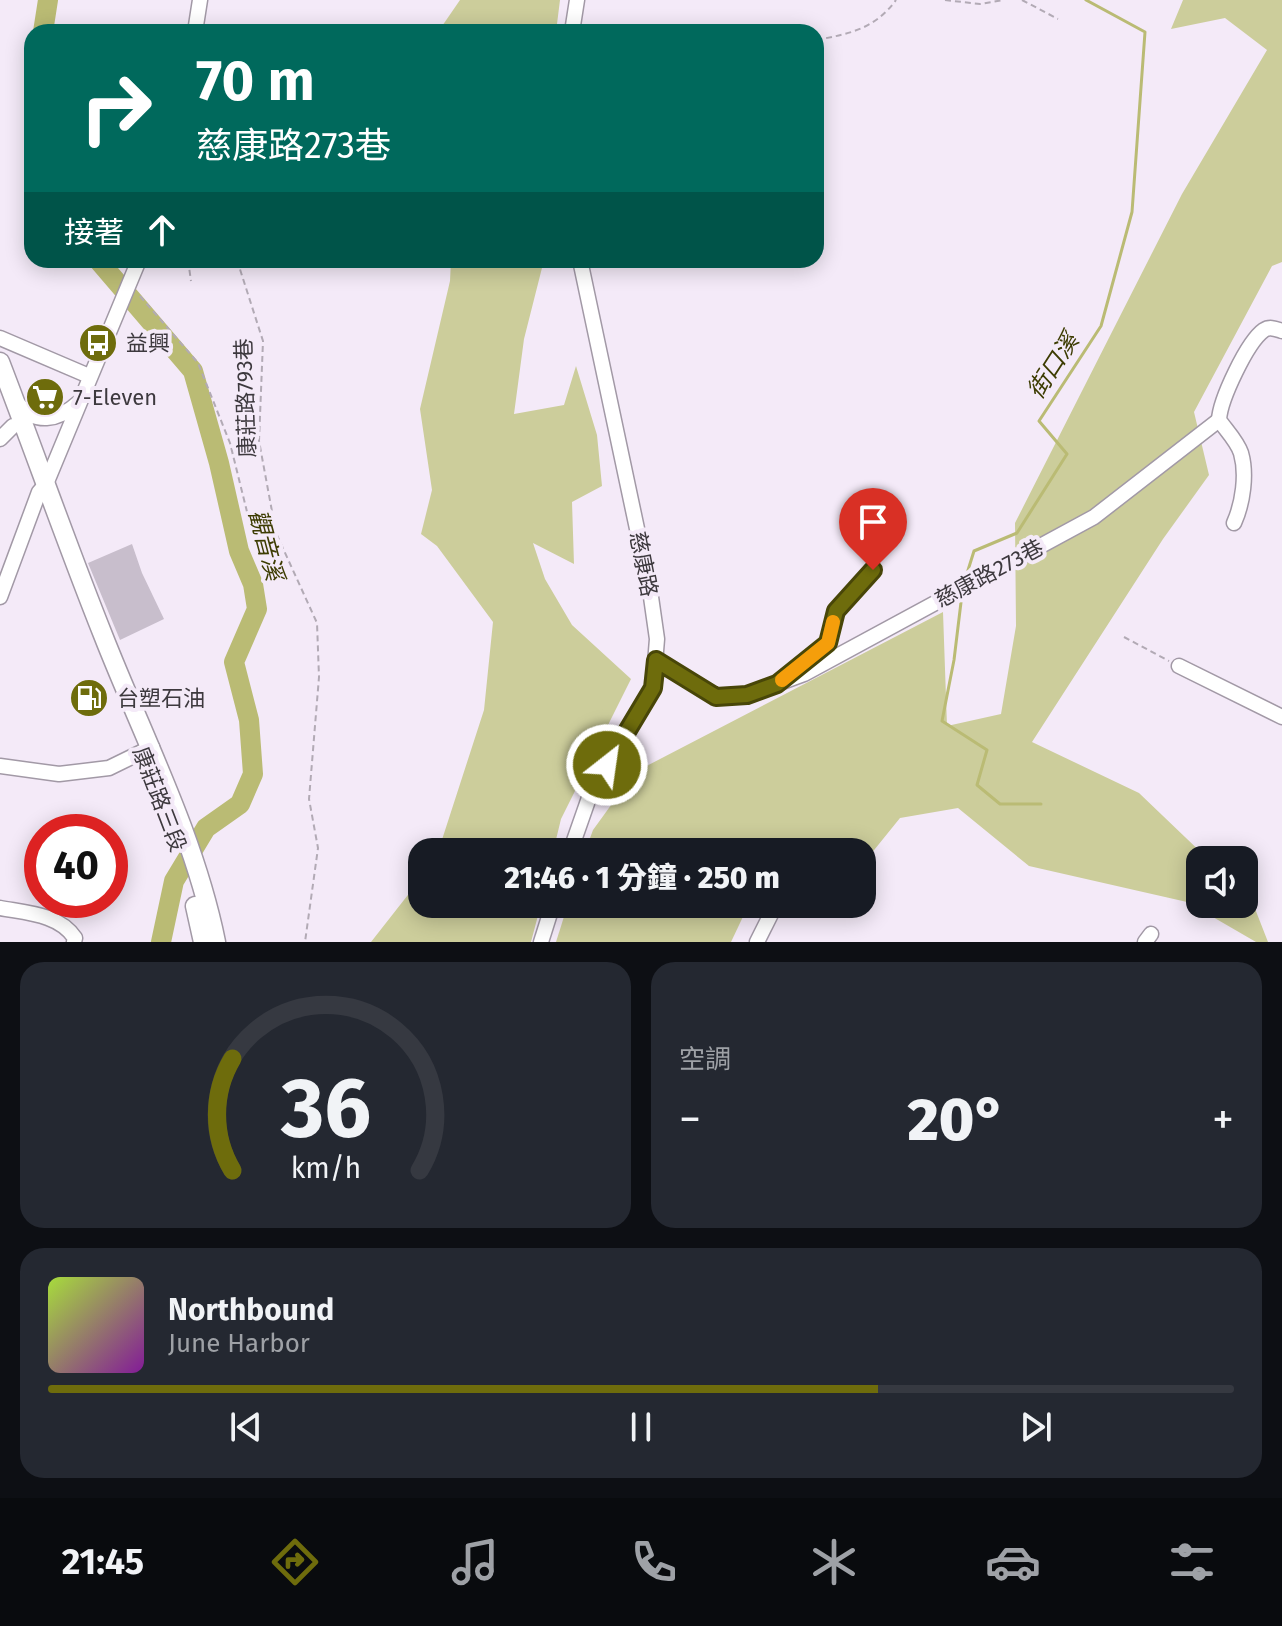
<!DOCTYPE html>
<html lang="zh-TW">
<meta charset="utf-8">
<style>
body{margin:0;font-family:"Fira Sans","Noto Sans TC",sans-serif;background:#242831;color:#f1f3f6;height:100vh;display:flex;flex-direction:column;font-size:30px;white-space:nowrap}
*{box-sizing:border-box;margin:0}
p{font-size:26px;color:#9ea1a6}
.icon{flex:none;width:44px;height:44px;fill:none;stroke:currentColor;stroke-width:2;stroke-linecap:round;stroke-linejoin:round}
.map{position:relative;height:942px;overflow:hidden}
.panel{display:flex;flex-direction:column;gap:20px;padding:20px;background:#0d0f14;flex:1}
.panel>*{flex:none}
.guide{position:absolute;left:24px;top:24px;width:800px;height:244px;border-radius:24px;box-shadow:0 4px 20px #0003;background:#00695c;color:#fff;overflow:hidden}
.controls{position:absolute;left:1186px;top:846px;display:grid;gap:16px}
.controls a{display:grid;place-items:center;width:72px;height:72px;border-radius:16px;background:#171b24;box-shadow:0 4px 20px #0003;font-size:40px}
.speed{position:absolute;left:24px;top:814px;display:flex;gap:16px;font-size:40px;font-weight:700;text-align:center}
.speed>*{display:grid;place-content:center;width:104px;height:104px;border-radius:50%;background:#171b24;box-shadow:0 4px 20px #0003;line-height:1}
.speed .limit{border:12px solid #d22;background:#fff;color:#111}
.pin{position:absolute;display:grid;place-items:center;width:68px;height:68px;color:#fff;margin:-82px -34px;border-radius:50% 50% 50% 0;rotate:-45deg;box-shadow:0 0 8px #0007}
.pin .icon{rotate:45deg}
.me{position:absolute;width:88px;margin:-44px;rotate:30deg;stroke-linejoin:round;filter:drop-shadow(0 0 6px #0008)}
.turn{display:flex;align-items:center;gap:28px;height:168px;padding:0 40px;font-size:36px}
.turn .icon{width:104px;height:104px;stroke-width:2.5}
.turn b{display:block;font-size:56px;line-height:68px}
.then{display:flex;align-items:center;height:76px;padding:0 40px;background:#0003;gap:16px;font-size:30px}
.big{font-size:60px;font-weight:800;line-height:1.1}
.panel .widget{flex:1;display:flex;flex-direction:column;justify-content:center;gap:12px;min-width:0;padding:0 28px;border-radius:24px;background:#242831}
.panel .dial{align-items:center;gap:0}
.dial svg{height:208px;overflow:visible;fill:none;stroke:#363941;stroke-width:7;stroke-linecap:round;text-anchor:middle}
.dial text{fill:#f1f3f6;stroke:none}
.song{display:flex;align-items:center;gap:24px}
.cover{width:96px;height:96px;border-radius:12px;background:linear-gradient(135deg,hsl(80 70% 55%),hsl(290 70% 35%))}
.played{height:8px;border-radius:4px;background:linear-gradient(90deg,#6e6c0c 70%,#363941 70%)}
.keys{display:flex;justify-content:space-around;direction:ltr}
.heat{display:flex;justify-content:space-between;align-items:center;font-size:44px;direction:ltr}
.panel .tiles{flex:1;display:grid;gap:20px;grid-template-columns:1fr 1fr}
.widget:last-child{grid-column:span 2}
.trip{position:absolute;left:408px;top:838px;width:468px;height:80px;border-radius:24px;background:#171b24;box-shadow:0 4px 20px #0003;font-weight:800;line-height:80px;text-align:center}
.menu{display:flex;height:128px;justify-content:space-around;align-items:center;background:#090b0e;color:#9ea1a6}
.menu .icon{width:56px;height:56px}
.menu .current{color:#6e6c0c}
.menu b{font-size:36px;color:#f1f3f6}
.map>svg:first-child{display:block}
.green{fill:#cccd9b}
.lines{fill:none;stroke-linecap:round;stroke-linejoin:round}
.stream{stroke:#babb74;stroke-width:3}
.river{stroke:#babb74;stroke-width:20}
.building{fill:#c8becc}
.minor-casing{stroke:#a299a6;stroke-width:17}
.major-casing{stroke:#a299a6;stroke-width:21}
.path{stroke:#b2aab5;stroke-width:2;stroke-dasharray:6 4;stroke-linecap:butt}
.minor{stroke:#fff;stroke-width:14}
.major{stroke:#fff;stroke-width:18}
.route-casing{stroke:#484608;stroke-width:20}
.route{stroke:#6e6c0c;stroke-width:14}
.slow{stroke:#f59e0b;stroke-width:14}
.labels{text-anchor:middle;stroke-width:8;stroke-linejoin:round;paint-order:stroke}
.poi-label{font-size:22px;fill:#3d393e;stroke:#f4eaf8;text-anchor:start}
.street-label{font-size:22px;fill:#3d393e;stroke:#f4eaf8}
.water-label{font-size:24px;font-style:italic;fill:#3d3c02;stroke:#f4eaf8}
</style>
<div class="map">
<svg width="1282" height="942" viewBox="0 0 1282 942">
<rect width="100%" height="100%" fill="#f4eaf8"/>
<g class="green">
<polygon points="460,0 560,0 556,32 438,32"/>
<polygon points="1183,0 1282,0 1282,262 1272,266 1194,412 1209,475 1163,539 1032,742 1139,793 1209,860 1200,860 1200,904 1244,904 1244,893 1252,901 1268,942 1256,942 1187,902 1029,866 958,808 900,818 862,865 862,852 585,852 593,830 635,772 943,612 947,726 1001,714 1016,626 1015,523 1182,194 1267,50 1225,18 1171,29"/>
<polygon points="451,260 544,260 524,339 514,414 564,405 576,366 597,435 602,486 572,502 574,564 533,543 545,579 572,625 631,679 561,819 553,852 438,852 484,710 493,622 437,546 421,534 432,490 420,409 450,281"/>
<polygon points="422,877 422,904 541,904 531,942 371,942"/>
<polygon points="568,904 749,904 731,942 556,942"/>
</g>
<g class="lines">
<g class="stream">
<polyline points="964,583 974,551 1017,533 1067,454 1039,421 1101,326 1132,212 1145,32 1086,0"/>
<polyline points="962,594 954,660 942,721 987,750 977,785 1000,804 1041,804"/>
</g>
<g class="river">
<polyline points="43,32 48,0"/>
<polyline points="98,260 193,371 219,463 239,551 253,584 257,609 234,662 249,720 253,774 240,804 206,828 174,881 161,942"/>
</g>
</g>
<polygon class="building" points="132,544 142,573 164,619 120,640 88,563"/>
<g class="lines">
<defs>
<g id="minor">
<polyline points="195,32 200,0"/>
<polyline points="572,32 577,0"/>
<polyline points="0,338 89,376"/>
<path d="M17 403C35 425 58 421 78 403"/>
<polyline points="0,439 13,426"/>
<path d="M1234 523C1243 503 1247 474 1241 453 1237 441 1226 430 1219 420 1220 400 1247 342 1264 330 1270 326 1276 329 1282 331"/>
<polyline points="0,597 39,492 46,484 139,260"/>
<polyline points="656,660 716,697 747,695 804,674 1094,517 1219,420"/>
<polyline points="1179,666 1282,717"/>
<polyline points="790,673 821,652 828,643 836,611 873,570"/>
<polyline points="0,766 59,774 109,768 152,747"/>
<polyline points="570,852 591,792 653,688 657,639 650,590 580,260"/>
<path d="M0 908C27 913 59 914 75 938L74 942"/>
<polyline points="541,942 553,904"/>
<polyline points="757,942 776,904"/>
<polyline points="1145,942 1151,934"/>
</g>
<g id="major">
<path d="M0 362C35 453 67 545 103 635 143 737 194 834 216 942"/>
<polyline points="195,906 203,942"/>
</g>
</defs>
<use href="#minor" class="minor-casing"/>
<use href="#major" class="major-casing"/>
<g class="path">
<polyline points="945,0 980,4 1003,0"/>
<polyline points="1022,0 1058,19"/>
<path d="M816 40C849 34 875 29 896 0"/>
<polyline points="188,260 191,281"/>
<polyline points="237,260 263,341 259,441 276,533 317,623 319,677 309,799 318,848 305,942"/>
<polyline points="140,296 198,363 230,443 252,532"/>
<polyline points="1124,637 1169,661"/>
</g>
<use href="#minor" class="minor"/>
<use href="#major" class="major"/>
</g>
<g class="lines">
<defs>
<polyline id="route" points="607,765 653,688 656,660 716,697 747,695 777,684 828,643 836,611 873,570"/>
</defs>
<use href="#route" class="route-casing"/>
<use href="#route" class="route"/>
<polyline class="slow" points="782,680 828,643 833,622"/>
</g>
<defs>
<symbol id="bus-disc" viewBox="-11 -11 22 22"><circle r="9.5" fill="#6e6c0c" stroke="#f4eaf8"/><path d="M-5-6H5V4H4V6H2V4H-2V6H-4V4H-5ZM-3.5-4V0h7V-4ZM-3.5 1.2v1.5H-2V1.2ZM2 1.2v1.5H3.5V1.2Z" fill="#fff"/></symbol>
<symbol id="supermarket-disc" viewBox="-11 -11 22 22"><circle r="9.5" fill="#6e6c0c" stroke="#f4eaf8"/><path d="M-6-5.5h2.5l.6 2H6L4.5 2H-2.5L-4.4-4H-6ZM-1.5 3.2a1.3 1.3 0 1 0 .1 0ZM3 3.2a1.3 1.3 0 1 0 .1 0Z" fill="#fff"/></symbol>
<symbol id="fuel-disc" viewBox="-11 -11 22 22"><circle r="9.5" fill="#6e6c0c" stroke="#f4eaf8"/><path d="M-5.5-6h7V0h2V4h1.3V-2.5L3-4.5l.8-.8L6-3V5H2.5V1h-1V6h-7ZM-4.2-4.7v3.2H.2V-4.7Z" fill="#fff"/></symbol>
</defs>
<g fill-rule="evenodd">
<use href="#bus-disc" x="76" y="321" width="44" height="44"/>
<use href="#supermarket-disc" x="23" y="375" width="44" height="44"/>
<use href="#fuel-disc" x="67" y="676" width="44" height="44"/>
</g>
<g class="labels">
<g class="poi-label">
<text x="126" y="351">益興</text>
<text x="73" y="405">7-Eleven</text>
<text x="117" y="706">台塑石油</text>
</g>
<g class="street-label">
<text transform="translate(245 398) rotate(-92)" y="8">康莊路793巷</text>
<text transform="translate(644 564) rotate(79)" y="8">慈康路</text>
<text transform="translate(989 573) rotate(-28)" y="8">慈康路273巷</text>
<text transform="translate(160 799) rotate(69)" y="8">康莊路三段</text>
</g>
<g class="water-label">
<text transform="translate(1053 366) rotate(-57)" y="8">街口溪</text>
<text transform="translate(266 545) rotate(75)" y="8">觀音溪</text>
</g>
</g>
</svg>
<div class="controls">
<a><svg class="icon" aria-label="sound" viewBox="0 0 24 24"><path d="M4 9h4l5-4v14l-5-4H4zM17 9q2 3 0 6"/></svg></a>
</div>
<div class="speed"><div class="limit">40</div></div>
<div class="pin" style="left:873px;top:570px;background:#d93025"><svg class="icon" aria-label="arrive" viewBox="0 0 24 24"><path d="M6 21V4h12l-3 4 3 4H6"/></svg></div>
<svg class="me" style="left:607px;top:765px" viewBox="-20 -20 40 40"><circle r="17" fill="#6e6c0c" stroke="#fff" stroke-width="3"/><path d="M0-11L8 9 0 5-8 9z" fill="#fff"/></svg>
<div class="trip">21:46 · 1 分鐘 · 250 m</div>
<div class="guide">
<div class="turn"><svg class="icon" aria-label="right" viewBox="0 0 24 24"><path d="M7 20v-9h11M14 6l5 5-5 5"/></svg><div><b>70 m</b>慈康路273巷</div></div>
<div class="then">接著<svg class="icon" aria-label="ahead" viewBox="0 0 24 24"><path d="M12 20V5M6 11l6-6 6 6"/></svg></div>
</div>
</div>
<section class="panel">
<div class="tiles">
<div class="widget dial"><svg viewBox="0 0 100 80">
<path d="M14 69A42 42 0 1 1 86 69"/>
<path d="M14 69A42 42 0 0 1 14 26" stroke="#6e6c0c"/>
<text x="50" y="56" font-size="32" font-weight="700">36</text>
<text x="50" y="72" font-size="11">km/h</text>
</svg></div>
<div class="widget"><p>空調</p>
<div class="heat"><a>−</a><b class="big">20°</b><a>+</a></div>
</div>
<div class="widget">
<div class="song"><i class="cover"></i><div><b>Northbound</b><p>June Harbor</p></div></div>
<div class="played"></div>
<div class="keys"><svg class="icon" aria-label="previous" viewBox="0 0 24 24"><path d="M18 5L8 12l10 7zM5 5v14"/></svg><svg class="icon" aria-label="pause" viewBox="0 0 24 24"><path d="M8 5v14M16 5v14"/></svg><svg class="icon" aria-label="next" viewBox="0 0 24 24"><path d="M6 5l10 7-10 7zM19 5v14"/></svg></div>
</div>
</div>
</section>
<nav class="menu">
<b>21:45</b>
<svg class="icon current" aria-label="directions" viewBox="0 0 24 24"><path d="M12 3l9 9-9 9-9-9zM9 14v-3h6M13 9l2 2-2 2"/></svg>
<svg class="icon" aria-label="music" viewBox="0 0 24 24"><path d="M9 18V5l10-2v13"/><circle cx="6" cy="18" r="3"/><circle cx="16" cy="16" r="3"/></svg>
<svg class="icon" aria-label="phone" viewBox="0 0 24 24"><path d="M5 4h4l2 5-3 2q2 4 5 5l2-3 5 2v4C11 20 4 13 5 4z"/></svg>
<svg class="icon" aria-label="climate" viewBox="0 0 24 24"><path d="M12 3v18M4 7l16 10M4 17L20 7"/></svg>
<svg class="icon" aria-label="car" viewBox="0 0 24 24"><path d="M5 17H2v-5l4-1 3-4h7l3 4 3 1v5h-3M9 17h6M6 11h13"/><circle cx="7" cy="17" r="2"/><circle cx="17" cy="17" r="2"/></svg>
<svg class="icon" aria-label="filters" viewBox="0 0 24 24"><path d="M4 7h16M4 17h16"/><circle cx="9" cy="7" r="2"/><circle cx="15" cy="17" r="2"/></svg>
</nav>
